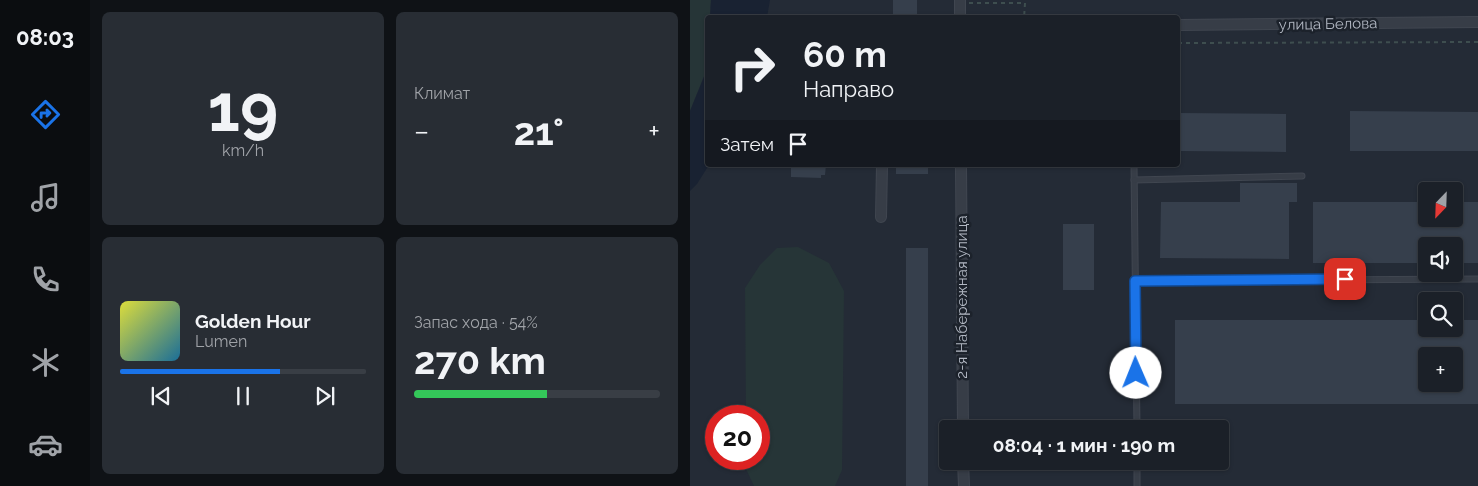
<!DOCTYPE html>
<html lang="ru">
<meta charset="utf-8">
<style>
body{margin:0;font-family:Raleway,sans-serif;background:#282d34;color:#f1f3f6;height:100vh;display:flex;flex-direction:column;font-size:19px;white-space:nowrap}
*{box-sizing:border-box;margin:0}
p{font-size:16px;color:#a0a3a8}
.icon{flex:none;width:28px;height:28px;fill:none;stroke:currentColor;stroke-width:2;stroke-linecap:round;stroke-linejoin:round}
.map{position:relative;flex:1;overflow:hidden}
.drawer{display:flex;flex-direction:column;gap:12px;padding:12px;background:#0f1216;width:600px}
.drawer>*{flex:none}
.hud{position:absolute;left:15px;top:15px;width:475px;height:152px;border-radius:5px;box-shadow:0 1px 4px #0004,0 0 0 1px #393e45;background:#1b2028;color:#f1f3f6;overflow:hidden}
.needle{width:32px;rotate:203deg}
.buttons{position:absolute;left:728px;top:182px;display:grid;gap:10px}
.buttons a{display:grid;place-items:center;width:45px;height:45px;border-radius:5px;background:#1b2028;box-shadow:0 1px 4px #0004,0 0 0 1px #393e45;font-size:25px}
.speed{position:absolute;left:15px;top:405px;display:flex;gap:10px;font-size:25px;font-weight:700;text-align:center}
.speed>*{display:grid;place-content:center;width:65px;height:65px;border-radius:50%;background:#1b2028;box-shadow:0 1px 4px #0004,0 0 0 1px #393e45;line-height:1}
.speed .limit{border:8px solid #d22;background:#fff;color:#111}
.pin{position:absolute;display:grid;place-items:center;width:42px;height:42px;color:#fff;margin:-21px;border-radius:10px;box-shadow:0 2px 8px #0006}
.me{position:absolute;width:55px;margin:-28px;rotate:359deg;stroke-linejoin:round;filter:drop-shadow(0 0 4px #0008)}
.turn{display:flex;align-items:center;gap:18px;height:105px;padding:0 15px;font-size:22px}
.turn .icon{width:65px;height:65px;stroke-width:2.5}
.turn b{display:block;font-size:35px;line-height:42px}
.then{display:flex;align-items:center;height:48px;padding:0 15px;background:#0003;gap:10px;font-size:19px}
.big{font-size:38px;font-weight:700;line-height:1.1}
.drawer .card{flex:1;display:flex;flex-direction:column;justify-content:center;gap:8px;min-width:0;padding:0 18px;border-radius:8px;background:#282d34}
.drawer .dial{align-items:center;gap:0}
.dial b{font-size:65px;line-height:1}
.song{display:flex;align-items:center;gap:15px}
.cover{width:60px;height:60px;border-radius:8px;background:linear-gradient(135deg,hsl(60 70% 55%),hsl(200 70% 35%))}
.played{height:5px;border-radius:2px;background:linear-gradient(90deg,#1a73e8 65%,#393e45 65%)}
.keys{display:flex;justify-content:space-around;direction:ltr}
.heat{display:flex;justify-content:space-between;align-items:center;font-size:28px;direction:ltr}
.charge{height:8px;border-radius:4px;background:linear-gradient(90deg,#34c759 54%,#393e45 0)}
.drawer .tiles{flex:1;display:grid;gap:12px;grid-template-columns:repeat(2,1fr)}
.trip{position:absolute;left:249px;top:420px;width:290px;height:50px;border-radius:5px;background:#1b2028;box-shadow:0 1px 4px #0004,0 0 0 1px #393e45;font-weight:700;line-height:50px;text-align:center}
main{display:flex;flex:1;min-height:0}
.tabs{display:flex;flex-direction:column;width:90px;justify-content:space-around;align-items:center;background:#0b0d10;color:#a0a3a8}
.tabs .icon{width:35px;height:35px}
.tabs .active{color:#1a73e8}
.tabs b{font-size:22px;color:#f1f3f6}
.map>svg:first-child{display:block}
.green{fill:#263537}
.water{fill:#192232}
.building{fill:#363f4c;fill-rule:evenodd}
.lines{fill:none;stroke-linecap:round;stroke-linejoin:round}
.lane-casing{stroke:#404650;stroke-width:7}
.street-casing{stroke:#404650;stroke-width:12}
.path{stroke:#3e4e4f;stroke-width:2;stroke-dasharray:4 4;stroke-linecap:butt}
.lane{stroke:#373d47;stroke-width:5}
.street{stroke:#373d47;stroke-width:10}
.route-casing{stroke:#114b97;stroke-width:12}
.route{stroke:#1a73e8;stroke-width:9}
.labels{text-anchor:middle;stroke-width:5;stroke-linejoin:round;paint-order:stroke}
.street-label{font-size:15px;fill:#b2b8c3;stroke:#1c222b}
</style>
<main>
<nav class="tabs">
<b>08:03</b>
<svg class="icon active" aria-label="directions" viewBox="0 0 24 24"><path d="M12 3l9 9-9 9-9-9zM9 14v-3h6M13 9l2 2-2 2"/></svg>
<svg class="icon" aria-label="music" viewBox="0 0 24 24"><path d="M9 18V5l10-2v13"/><circle cx="6" cy="18" r="3"/><circle cx="16" cy="16" r="3"/></svg>
<svg class="icon" aria-label="phone" viewBox="0 0 24 24"><path d="M5 4h4l2 5-3 2q2 4 5 5l2-3 5 2v4C11 20 4 13 5 4z"/></svg>
<svg class="icon" aria-label="climate" viewBox="0 0 24 24"><path d="M12 3v18M4 7l16 10M4 17L20 7"/></svg>
<svg class="icon" aria-label="car" viewBox="0 0 24 24"><path d="M5 17H2v-5l4-1 3-4h7l3 4 3 1v5h-3M9 17h6M6 11h13"/><circle cx="7" cy="17" r="2"/><circle cx="17" cy="17" r="2"/></svg>
</nav>
<section class="drawer">
<div class="tiles">
<div class="card dial"><b>19</b><p>km/h</p></div>
<div class="card"><p>Климат</p>
<div class="heat"><a>−</a><b class="big">21°</b><a>+</a></div>
</div>
<div class="card">
<div class="song"><i class="cover"></i><div><b>Golden Hour</b><p>Lumen</p></div></div>
<div class="played"></div>
<div class="keys"><svg class="icon" aria-label="previous" viewBox="0 0 24 24"><path d="M18 5L8 12l10 7zM5 5v14"/></svg><svg class="icon" aria-label="pause" viewBox="0 0 24 24"><path d="M8 5v14M16 5v14"/></svg><svg class="icon" aria-label="next" viewBox="0 0 24 24"><path d="M6 5l10 7-10 7zM19 5v14"/></svg></div>
</div>
<div class="card"><p>Запас хода · 54%</p><b class="big">270 km</b><div class="charge"></div></div>
</div>
</section>
<div class="map">
<svg width="788" height="486" viewBox="0 0 788 486">
<rect width="100%" height="100%" fill="#242b36"/>
<g class="green">
<polygon points="0,0 21,0 20,17 18,18 16,71 0,111"/>
<polygon points="108,247 139,263 154,291 152,470 145,486 64,486 56,469 56,459 69,459 69,416 56,416 55,288 70,265 87,248"/>
</g>
<g class="water">
<polygon points="21,0 80,0 77,17 20,17"/>
<polygon points="17,48 18,165 19,165 7,184 0,191 0,111 16,72"/>
</g>
<g class="building">
<rect x="203" y="0" width="24" height="18"/>
<polygon points="660,111 788,112 788,151 660,151"/>
<polygon points="488,113 596,114 596,152 488,151"/>
<polygon points="101,165 136,165 135,175 131,175 131,178 101,177"/>
<rect x="206" y="165" width="32" height="9"/>
<polygon points="550,183 607,183 607,202 599,202 599,259 470,258 471,202 550,202"/>
<polygon points="623,202 736,202 736,219 764,219 764,202 788,202 788,263 764,263 764,246 736,246 736,263 623,263"/>
<rect x="373" y="224" width="31" height="66"/>
<rect x="216" y="248" width="22" height="238"/>
<path d="M485 320H736V329H764V320H788V404H485ZM736 356H764V384H736Z"/>
</g>
<g class="lines">
<defs>
<g id="lane">
<polyline points="444,165 447,429"/>
<polyline points="444,180 612,176"/>
<polyline points="445,281 788,279"/>
<polyline points="447,461 447,486"/>
</g>
<g id="street">
<polyline points="270,0 270,18"/>
<polyline points="488,25 788,22"/>
<polyline points="271,165 273,429"/>
<polyline points="191,217 192,165"/>
<polyline points="273,461 274,486"/>
</g>
</defs>
<use href="#lane" class="lane-casing"/>
<use href="#street" class="street-casing"/>
<g class="path">
<polyline points="279,3 335,3 334,18"/>
<polyline points="488,43 788,42"/>
</g>
<use href="#lane" class="lane"/>
<use href="#street" class="street"/>
</g>
<g class="lines">
<defs>
<polyline id="route" points="446,373 445,281 655,279"/>
</defs>
<use href="#route" class="route-casing"/>
<use href="#route" class="route"/>
</g>
<g class="labels">
<g class="street-label">
<text transform="translate(638 24) rotate(-1)" y="5">улица Белова</text>
<text transform="translate(272 297) rotate(-90)" y="5">2-я Набережная улица</text>
</g>
</g>
</svg>
<div class="buttons">
<a><svg class="needle" viewBox="-14 -14 28 28"><path d="M0-13l5 13h-10z" fill="#e53935"/><path d="M0 13l5-13h-10z" fill="#a0a3a8"/></svg></a>
<a><svg class="icon" aria-label="sound" viewBox="0 0 24 24"><path d="M4 9h4l5-4v14l-5-4H4zM17 9q2 3 0 6"/></svg></a>
<a><svg class="icon" aria-label="search" viewBox="0 0 24 24"><circle cx="10" cy="10" r="6"/><path d="M15 15l6 6"/></svg></a>
<a>+</a>
</div>
<div class="speed"><div class="limit">20</div></div>
<div class="pin" style="left:655px;top:279px;background:#d93025"><svg class="icon" aria-label="arrive" viewBox="0 0 24 24"><path d="M6 21V4h12l-3 4 3 4H6"/></svg></div>
<svg class="me" style="left:446px;top:373px" viewBox="-20 -20 40 40"><circle r="19" fill="#fff"/><path d="M0-13L10 11 0 6-10 11z" fill="#1a73e8"/></svg>
<div class="trip">08:04 · 1 мин · 190 m</div>
<div class="hud">
<div class="turn"><svg class="icon" aria-label="right" viewBox="0 0 24 24"><path d="M7 20v-9h11M14 6l5 5-5 5"/></svg><div><b>60 m</b>Направо</div></div>
<div class="then">Затем<svg class="icon" aria-label="arrive" viewBox="0 0 24 24"><path d="M6 21V4h12l-3 4 3 4H6"/></svg></div>
</div>
</div>
</main>
